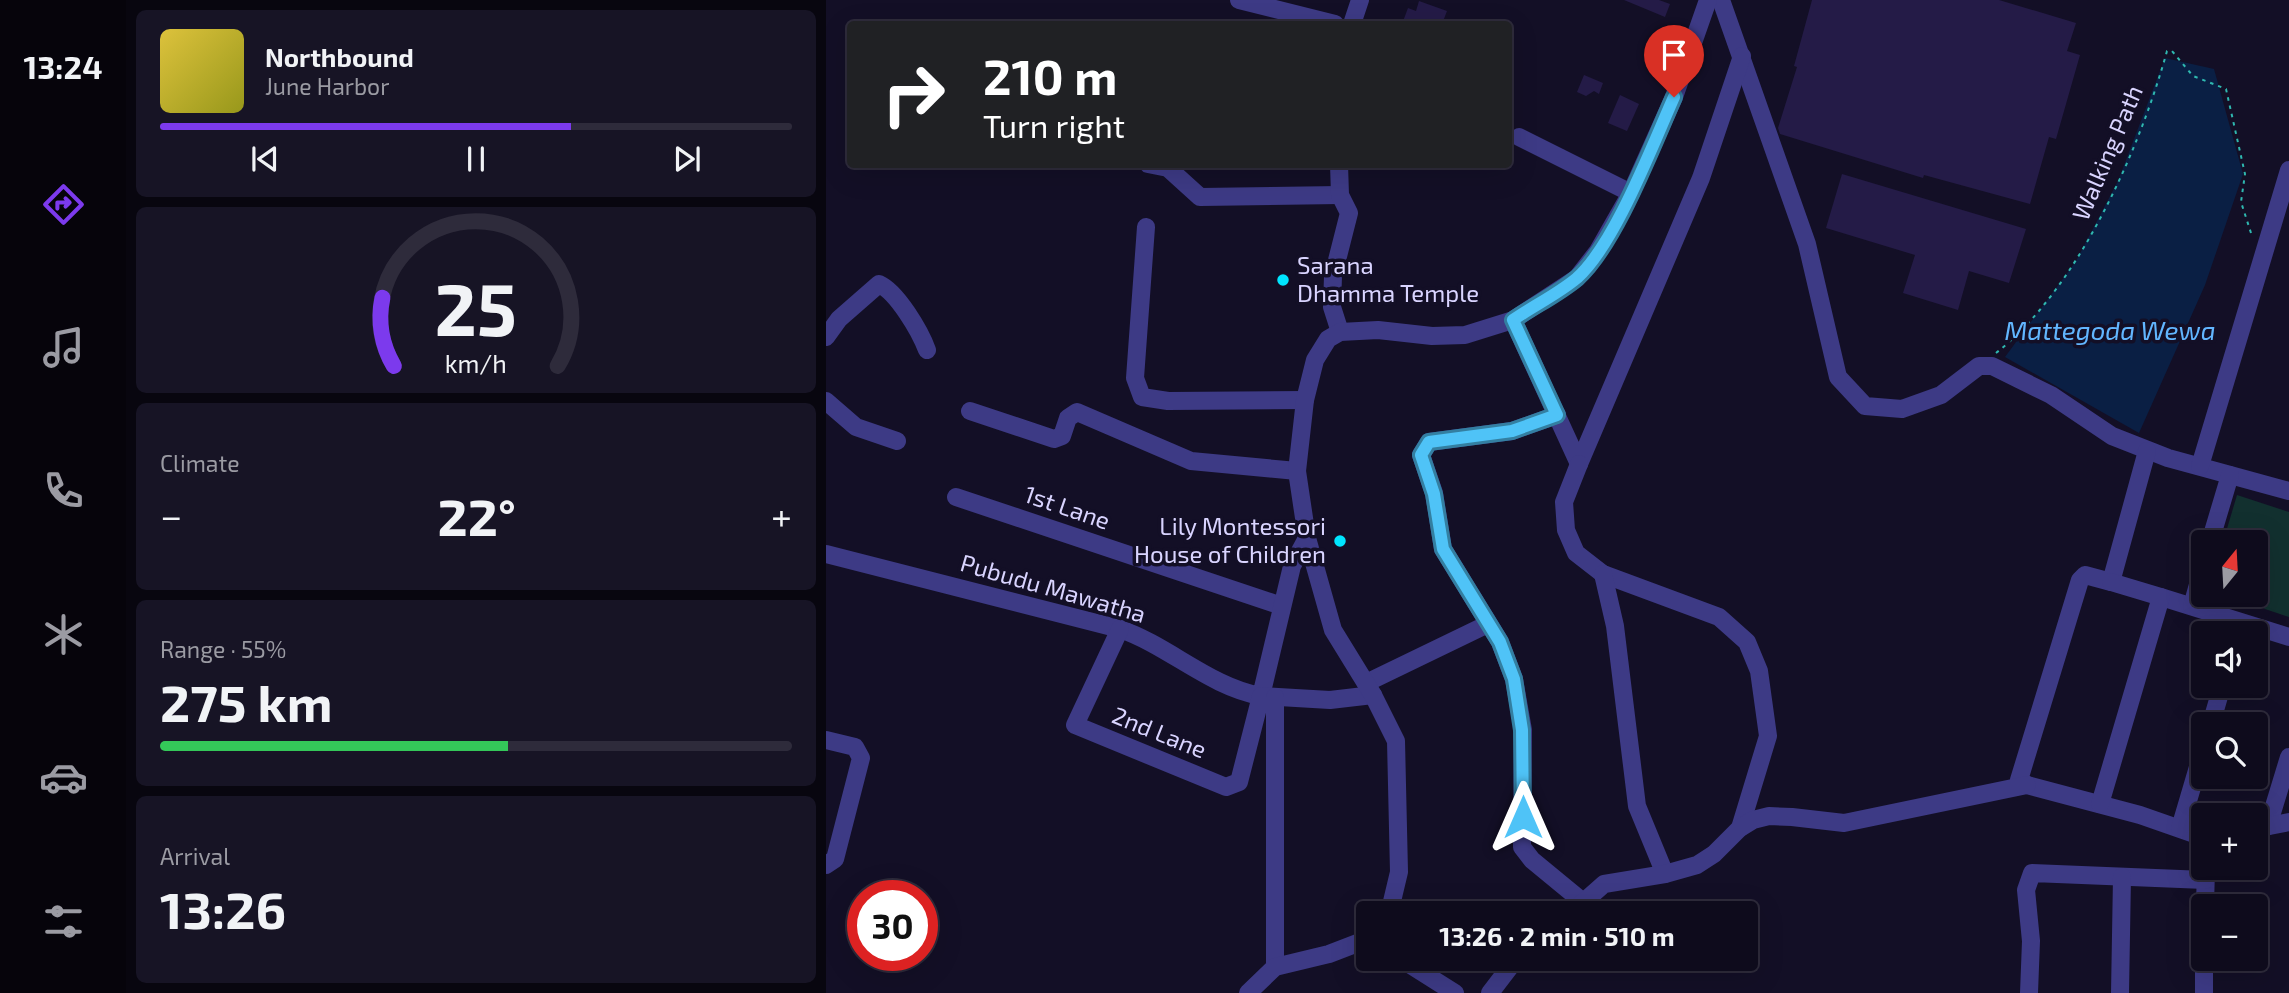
<!DOCTYPE html>
<meta charset="utf-8">
<style>
body{margin:0;font-family:"Exo 2",sans-serif;background:#171425;color:#f1f3f6;height:100vh;display:flex;flex-direction:column;font-size:26px;white-space:nowrap}
*{box-sizing:border-box;margin:0}
p{font-size:23px;color:#9b9ba3}
.icon{flex:none;width:38px;height:38px;fill:none;stroke:currentColor;stroke-width:2;stroke-linecap:round;stroke-linejoin:round}
.map{position:relative;flex:1;overflow:hidden}
.side{display:flex;flex-direction:column;gap:10px;padding:10px;background:#08060f;width:700px}
.side>*{flex:none}
.guide{position:absolute;left:21px;top:21px;width:665px;height:147px;border-radius:7px;box-shadow:0 7px 28px #0002,0 0 0 2px #2e2b3b;background:#202124;color:#fff;overflow:hidden}
.needle{width:46px;rotate:18deg}
.tools{position:absolute;left:1365px;top:530px;display:grid;gap:14px}
.tools a{display:grid;place-items:center;width:77px;height:77px;border-radius:7px;background:#0e0b1c;box-shadow:0 7px 28px #0002,0 0 0 2px #2e2b3b;font-size:35px}
.speed{position:absolute;left:21px;top:880px;display:flex;gap:14px;font-size:35px;font-weight:700;text-align:center}
.speed>*{display:grid;place-content:center;width:91px;height:91px;border-radius:50%;background:#0e0b1c;box-shadow:0 7px 28px #0002,0 0 0 2px #2e2b3b;line-height:1}
.speed .limit{border:10px solid #d22;background:#fff;color:#111}
.pin{position:absolute;display:grid;place-items:center;width:60px;height:60px;color:#fff;margin:-72px -30px;border-radius:50% 50% 50% 0;rotate:-45deg;box-shadow:0 0 7px #0007}
.pin .icon{rotate:45deg}
.me{position:absolute;width:77px;margin:-38px;rotate:0deg;stroke-linejoin:round;filter:drop-shadow(0 0 5px #0008)}
.turn{display:flex;align-items:center;gap:24px;height:147px;padding:0 21px;font-size:32px}
.turn .icon{width:91px;height:91px;stroke-width:2.5}
.turn b{display:block;font-size:49px;line-height:60px}
.big{font-size:52px;font-weight:700;line-height:1.1}
.side .tile{flex:1;display:flex;flex-direction:column;justify-content:center;gap:10px;min-width:0;padding:0 24px;border-radius:10px;background:#171425}
.side .dial{align-items:center;gap:0}
.dial svg{height:182px;overflow:visible;fill:none;stroke:#2e2b3b;stroke-width:7;stroke-linecap:round;text-anchor:middle}
.dial text{fill:#f1f3f6;stroke:none}
.song{display:flex;align-items:center;gap:21px}
.cover{width:84px;height:84px;border-radius:10px;background:linear-gradient(135deg,hsl(50 70% 55%),hsl(60 70% 35%))}
.played{height:7px;border-radius:4px;background:linear-gradient(90deg,#7c3aed 65%,#2e2b3b 65%)}
.keys{display:flex;justify-content:space-around;direction:ltr}
.heat{display:flex;justify-content:space-between;align-items:center;font-size:38px;direction:ltr}
.charge{height:10px;border-radius:5px;background:linear-gradient(90deg,#34c759 55%,#2e2b3b 0)}
.trip{position:absolute;left:530px;top:901px;width:402px;height:70px;border-radius:7px;background:#0e0b1c;box-shadow:0 7px 28px #0002,0 0 0 2px #2e2b3b;font-weight:700;line-height:70px;text-align:center}
main{display:flex;flex:1;min-height:0}
.tab-bar{display:flex;flex-direction:column;width:126px;justify-content:space-around;align-items:center;background:#06040b;color:#9b9ba3}
.tab-bar .icon{width:49px;height:49px}
.tab-bar .current{color:#7c3aed}
.tab-bar b{font-size:32px;color:#f1f3f6}
.map>svg:first-child{display:block}
.green{fill:#12302f}
.water{fill:#0a1f44}
.building{fill:#241b47}
.lines{fill:none;stroke-linecap:round;stroke-linejoin:round}
.path{stroke:#2fb8b0;stroke-width:2;stroke-dasharray:3.5 5;stroke-linecap:butt}
.minor{stroke:#3d3a85;stroke-width:18}
.route-casing{stroke:#337fa1;stroke-width:18}
.route{stroke:#4fc3f7;stroke-width:12}
.poi-dot{fill:#00e5ff;stroke:#130f26;stroke-width:2.5}
.labels{text-anchor:middle;stroke-width:7;stroke-linejoin:round;paint-order:stroke}
.street-label{font-size:24px;fill:#d9d4ff;stroke:#130f26}
.poi-label{font-size:24px;fill:#d9d4ff;stroke:#130f26;text-anchor:start}
.water-label{font-size:26px;font-style:italic;fill:#62b6ff;stroke:#130f26}
</style>
<main>
<nav class="tab-bar">
<b>13:24</b>
<svg class="icon current" aria-label="directions" viewBox="0 0 24 24"><path d="M12 3l9 9-9 9-9-9zM9 14v-3h6M13 9l2 2-2 2"/></svg>
<svg class="icon" aria-label="music" viewBox="0 0 24 24"><path d="M9 18V5l10-2v13"/><circle cx="6" cy="18" r="3"/><circle cx="16" cy="16" r="3"/></svg>
<svg class="icon" aria-label="phone" viewBox="0 0 24 24"><path d="M5 4h4l2 5-3 2q2 4 5 5l2-3 5 2v4C11 20 4 13 5 4z"/></svg>
<svg class="icon" aria-label="climate" viewBox="0 0 24 24"><path d="M12 3v18M4 7l16 10M4 17L20 7"/></svg>
<svg class="icon" aria-label="car" viewBox="0 0 24 24"><path d="M5 17H2v-5l4-1 3-4h7l3 4 3 1v5h-3M9 17h6M6 11h13"/><circle cx="7" cy="17" r="2"/><circle cx="17" cy="17" r="2"/></svg>
<svg class="icon" aria-label="filters" viewBox="0 0 24 24"><path d="M4 7h16M4 17h16"/><circle cx="9" cy="7" r="2"/><circle cx="15" cy="17" r="2"/></svg>
</nav>
<section class="side">
<div class="tile">
<div class="song"><i class="cover"></i><div><b>Northbound</b><p>June Harbor</p></div></div>
<div class="played"></div>
<div class="keys"><svg class="icon" aria-label="previous" viewBox="0 0 24 24"><path d="M18 5L8 12l10 7zM5 5v14"/></svg><svg class="icon" aria-label="pause" viewBox="0 0 24 24"><path d="M8 5v14M16 5v14"/></svg><svg class="icon" aria-label="next" viewBox="0 0 24 24"><path d="M6 5l10 7-10 7zM19 5v14"/></svg></div>
</div>
<div class="tile dial"><svg viewBox="0 0 100 80">
<path d="M14 69A42 42 0 1 1 86 69"/>
<path d="M14 69A42 42 0 0 1 9 39" stroke="#7c3aed"/>
<text x="50" y="56" font-size="32" font-weight="700">25</text>
<text x="50" y="72" font-size="11">km/h</text>
</svg></div>
<div class="tile"><p>Climate</p>
<div class="heat"><a>−</a><b class="big">22°</b><a>+</a></div>
</div>
<div class="tile"><p>Range · 55%</p><b class="big">275 km</b><div class="charge"></div></div>
<div class="tile"><p>Arrival</p><b class="big">13:26</b></div>
</section>
<div class="map">
<svg width="1463" height="993" viewBox="0 0 1463 993">
<rect width="100%" height="100%" fill="#130f26"/>
<polygon class="green" points="1411,495 1463,512 1463,617 1439,609 1415,595 1430,595 1430,542 1397,542"/>
<polygon class="water" points="1339,58 1388,69 1417,174 1379,285 1313,433 1179,357 1250,261 1292,181"/>
<g class="building">
<polygon points="798,0 833,0 844,4 839,17"/>
<polygon points="986,0 1173,0 1250,23 1241,51 1254,55 1230,139 1223,137 1204,204 1098,175 1097,178 954,134 952,128 971,67 968,66"/>
<polygon points="593,1 621,11 616,24 576,24 582,8 590,11"/>
<polygon points="758,75 777,83 773,94 768,91 760,96 751,92"/>
<polygon points="794,95 813,104 801,131 782,123"/>
<polygon points="1016,174 1200,229 1183,283 1143,271 1132,310 1077,293 1089,255 1000,228"/>
</g>
<g class="lines">
<path class="path" d="M1170 353C1252 289 1314 149 1341 51H1346L1367 76 1400 89 1419 174 1415 202 1425 233"/>
<g class="minor">
<polyline points="413,0 509,24"/>
<polyline points="895,0 981,244 1012,377 1039,406 1076,409 1115,395 1153,366 1166,366 1225,395 1286,436 1342,458 1463,491"/>
<polyline points="526,24 534,0"/>
<polyline points="693,137 805,193"/>
<polyline points="322,164 342,168 374,197 514,195"/>
<polyline points="513,164 514,195 523,213 507,276 506,307 514,332"/>
<polyline points="320,227 309,378 316,397 342,401 479,400"/>
<polyline points="687,320 753,464 875,178 916,56"/>
<path d="M0 337 13 319 53 284C71 292 94 331 101 350"/>
<polyline points="0,401 30,427 71,441"/>
<polyline points="144,411 228,439 236,436 242,418 251,412 365,461 471,471"/>
<polyline points="731,415 686,431 603,442 595,455 608,493 617,549 674,642 688,679 697,730 696,847 706,860 757,902"/>
<polyline points="1321,451 1285,582 1259,575 1254,580 1193,780 1201,785 1314,815 1377,837"/>
<polyline points="753,464 738,502 740,530 750,553 777,574 893,617 921,642 933,671 942,736 914,828"/>
<polyline points="1374,466 1463,170"/>
<polyline points="130,497 456,606"/>
<polyline points="1384,542 1404,475"/>
<path d="M0 554 294 629C343 646 384 687 435 696L466 566 481 538"/>
<polyline points="777,574 789,626 811,806 839,874"/>
<polyline points="1335,597 1463,637"/>
<polyline points="1366,606 1377,567"/>
<polyline points="294,629 249,725 400,787 413,782 435,696 504,700 547,695"/>
<polyline points="540,683 662,624"/>
<polyline points="449,697 449,967"/>
<polyline points="1385,724 1396,686"/>
<polyline points="0,740 29,747 35,758 9,859 0,865"/>
<polyline points="1274,804 1335,597 1285,582"/>
<polyline points="1442,826 1463,757"/>
<polyline points="1354,828 1377,750"/>
<polyline points="1433,828 1463,822"/>
<polyline points="1379,906 1380,868"/>
<polyline points="563,914 573,872 570,741 547,695 507,630 481,538 471,471 479,400 489,360 502,339 514,332 552,330 606,336 639,335 687,320 751,278 772,251 805,193 848,97 882,0"/>
<polyline points="744,914 778,884 839,874 871,865 888,854 914,828 927,820 943,816 966,817 1018,823 1201,785"/>
<polyline points="575,959 629,993"/>
<polyline points="422,993 449,967 503,954 542,939"/>
<polyline points="664,993 690,959"/>
<polyline points="1203,993 1205,941 1200,890 1206,873 1379,880"/>
<polyline points="1294,993 1296,877"/>
<polyline points="1378,993 1378,959"/>
</g>
</g>
<g class="lines">
<defs>
<path id="route" d="M697 817 696 730 688 679 674 642 617 549 608 494 595 455 603 442 686 431 731 415 687 320C707 306 732 294 751 278 789 244 826 146 848 97"/>
</defs>
<use href="#route" class="route-casing"/>
<use href="#route" class="route"/>
</g>
<g class="poi-dot">
<circle cx="457" cy="280" r="7"/>
<circle cx="514" cy="541" r="7"/>
</g>
<g class="labels">
<g class="street-label">
<text transform="translate(1282 153) rotate(-67)" y="8">Walking Path</text>
<text transform="translate(241 508) rotate(19)" y="8">1st Lane</text>
<text transform="translate(227 589) rotate(16)" y="8">Pubudu Mawatha</text>
<text transform="translate(333 733) rotate(22)" y="8">2nd Lane</text>
</g>
<g class="poi-label">
<text x="471" y="274">Sarana<tspan x="471" dy="28">Dhamma Temple</tspan></text>
<text x="500" y="535" text-anchor="end">Lily Montessori<tspan x="500" dy="28">House of Children</tspan></text>
</g>
<g class="water-label">
<text x="1284" y="340">Mattegoda Wewa</text>
</g>
</g>
</svg>
<div class="tools">
<a><svg class="needle" viewBox="-14 -14 28 28"><path d="M0-13l5 13h-10z" fill="#e53935"/><path d="M0 13l5-13h-10z" fill="#9b9ba3"/></svg></a>
<a><svg class="icon" aria-label="sound" viewBox="0 0 24 24"><path d="M4 9h4l5-4v14l-5-4H4zM17 9q2 3 0 6"/></svg></a>
<a><svg class="icon" aria-label="search" viewBox="0 0 24 24"><circle cx="10" cy="10" r="6"/><path d="M15 15l6 6"/></svg></a>
<a>+</a>
<a>−</a>
</div>
<div class="speed"><div class="limit">30</div></div>
<div class="pin" style="left:848px;top:97px;background:#d93025"><svg class="icon" aria-label="arrive" viewBox="0 0 24 24"><path d="M6 21V4h12l-3 4 3 4H6"/></svg></div>
<svg class="me" style="left:697px;top:817px" viewBox="-20 -20 40 40"><path d="M0-17L14 15 0 8-14 15z" fill="#4fc3f7" stroke="#fff" stroke-width="4"/></svg>
<div class="trip">13:26 · 2 min · 510 m</div>
<div class="guide">
<div class="turn"><svg class="icon" aria-label="right" viewBox="0 0 24 24"><path d="M7 20v-9h11M14 6l5 5-5 5"/></svg><div><b>210 m</b>Turn right</div></div>
</div>
</div>
</main>
